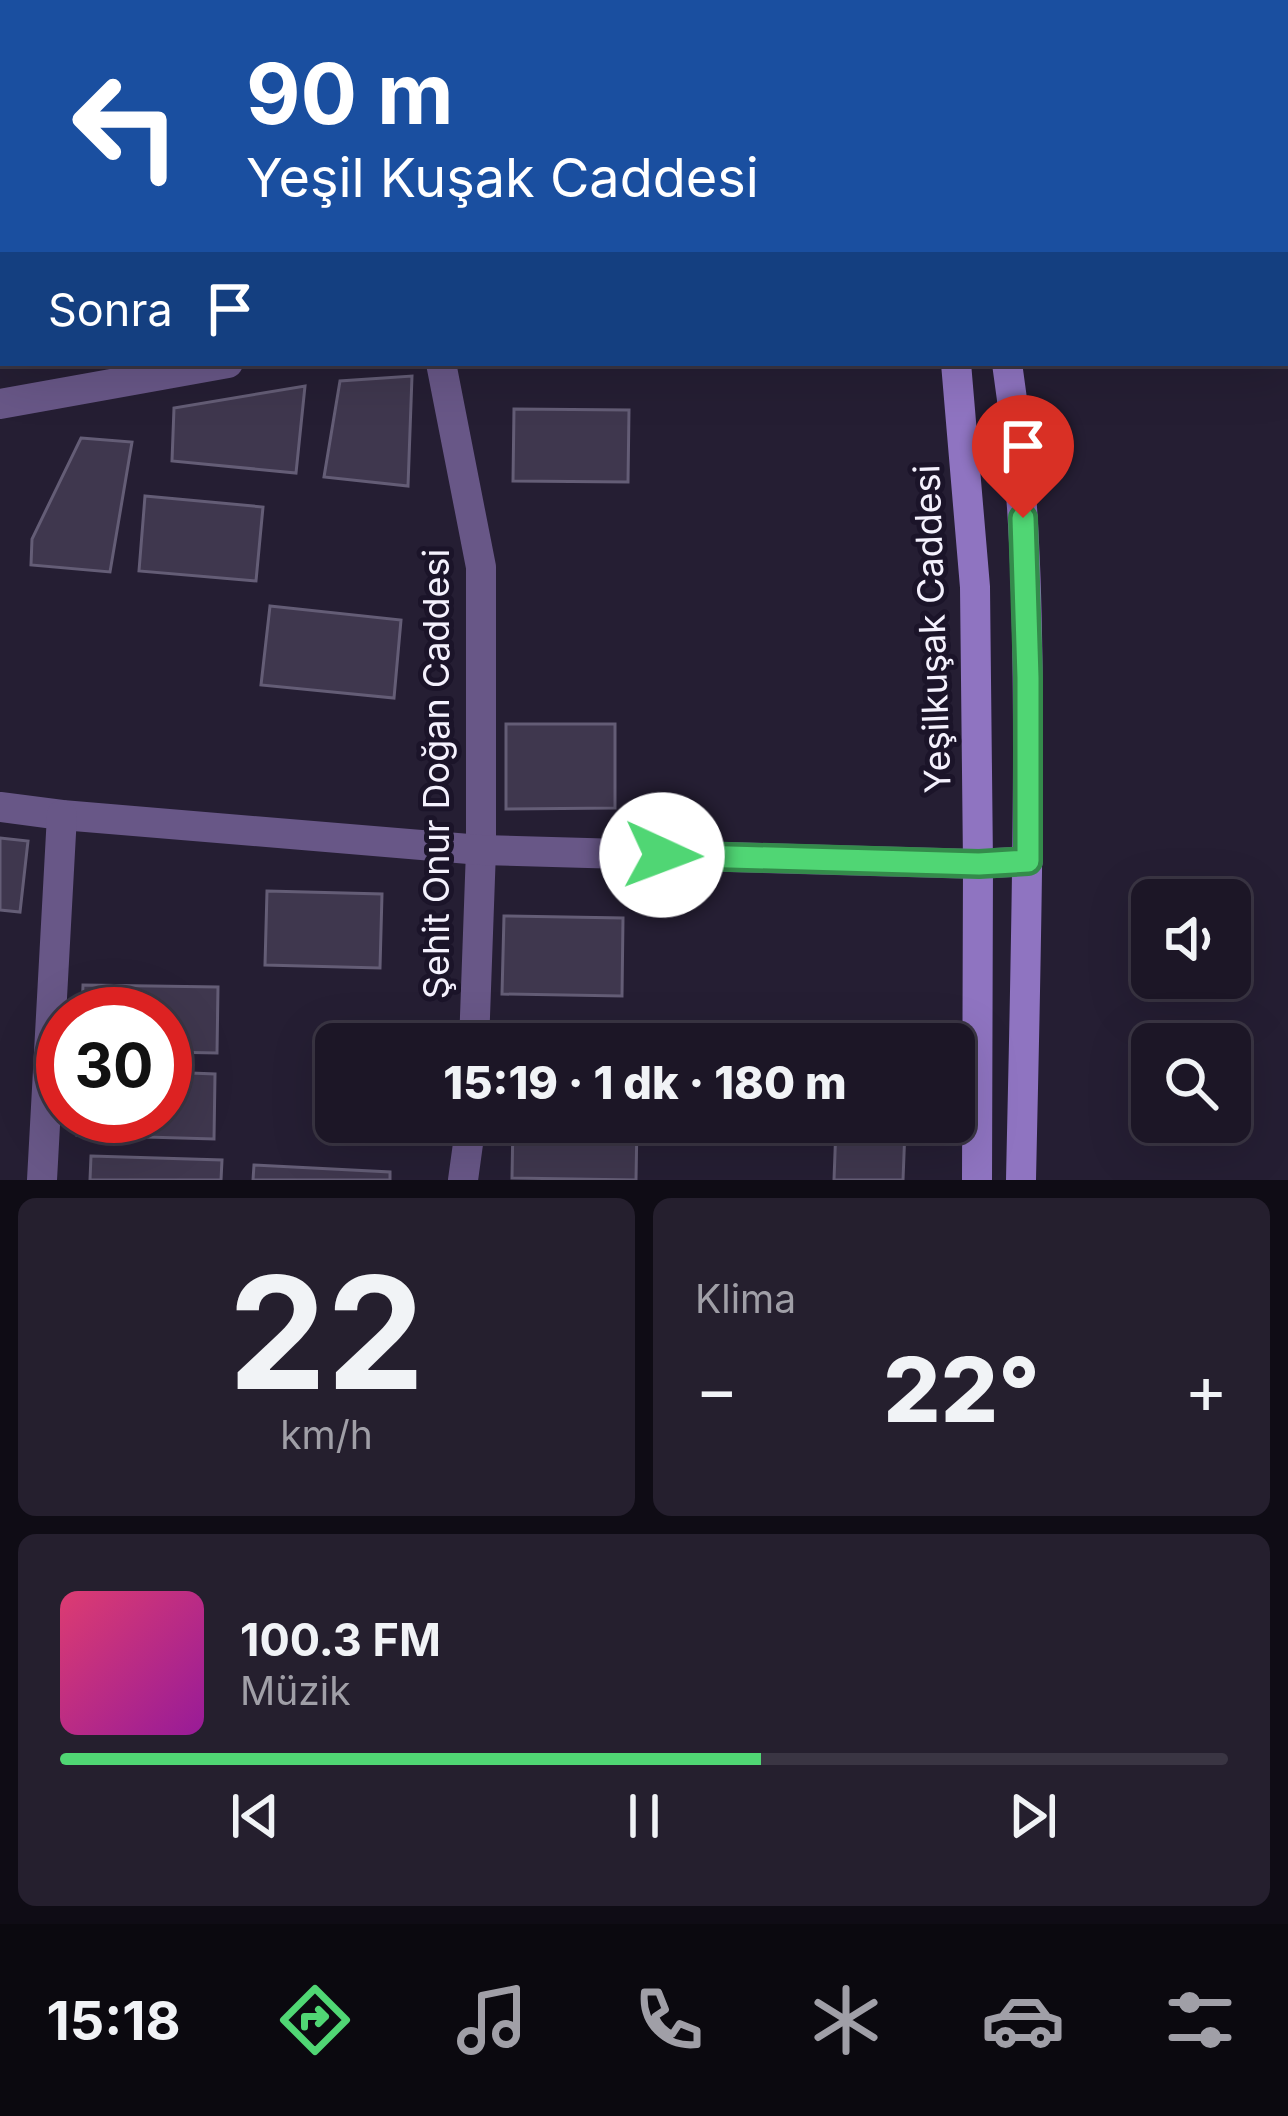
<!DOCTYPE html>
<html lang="tr">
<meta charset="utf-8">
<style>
body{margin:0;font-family:Inter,sans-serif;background:#251f2e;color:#f1f3f6;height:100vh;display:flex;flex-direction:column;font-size:45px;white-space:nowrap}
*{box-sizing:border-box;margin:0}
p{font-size:39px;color:#a09fa7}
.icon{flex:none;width:66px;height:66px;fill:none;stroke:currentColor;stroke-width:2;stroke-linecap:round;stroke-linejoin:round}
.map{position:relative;height:1180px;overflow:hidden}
.side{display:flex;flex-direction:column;gap:18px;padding:18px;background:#0f0c15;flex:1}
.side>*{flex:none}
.guide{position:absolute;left:0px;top:0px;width:1290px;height:366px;box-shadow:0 12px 48px #0002,0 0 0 3px #3a3543;background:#1a4fa0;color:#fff;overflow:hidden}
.buttons{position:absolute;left:1131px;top:879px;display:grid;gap:24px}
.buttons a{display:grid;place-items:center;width:120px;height:120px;border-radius:18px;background:#1c1626;box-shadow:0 12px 48px #0002,0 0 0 3px #3a3543;font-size:60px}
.speed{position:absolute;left:36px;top:987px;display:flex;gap:24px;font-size:60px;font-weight:700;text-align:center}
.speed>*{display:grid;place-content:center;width:156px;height:156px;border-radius:50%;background:#1c1626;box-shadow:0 12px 48px #0002,0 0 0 3px #3a3543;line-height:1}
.speed .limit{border:18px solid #d22;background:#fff;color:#111}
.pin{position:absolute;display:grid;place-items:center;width:102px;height:102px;color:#fff;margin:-123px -51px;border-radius:50% 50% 50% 0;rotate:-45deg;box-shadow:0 0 12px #0007}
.pin .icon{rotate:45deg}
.me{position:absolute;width:132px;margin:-66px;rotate:92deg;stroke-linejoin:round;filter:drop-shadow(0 0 9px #0008)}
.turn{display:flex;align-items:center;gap:42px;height:252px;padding:0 48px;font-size:54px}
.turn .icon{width:156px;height:156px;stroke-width:2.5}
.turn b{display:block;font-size:84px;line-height:102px}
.then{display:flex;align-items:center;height:114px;padding:0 48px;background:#0003;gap:24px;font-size:45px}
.big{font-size:90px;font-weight:800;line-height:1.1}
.side .tile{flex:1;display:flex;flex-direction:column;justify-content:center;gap:18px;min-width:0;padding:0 42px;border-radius:18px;background:#251f2e}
.side .dial{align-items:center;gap:0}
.dial b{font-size:156px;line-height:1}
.song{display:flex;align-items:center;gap:36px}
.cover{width:144px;height:144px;border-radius:18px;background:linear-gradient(135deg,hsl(340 70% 55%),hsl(300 70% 35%))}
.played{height:12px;border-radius:6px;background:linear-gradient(90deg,#50d674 60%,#3a3543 60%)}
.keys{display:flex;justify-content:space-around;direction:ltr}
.heat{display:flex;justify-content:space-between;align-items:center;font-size:66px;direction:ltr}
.side .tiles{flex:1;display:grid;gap:18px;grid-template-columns:1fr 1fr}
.tile:last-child{grid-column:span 2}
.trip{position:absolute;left:315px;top:1023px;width:660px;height:120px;border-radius:18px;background:#1c1626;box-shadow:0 12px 48px #0002,0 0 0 3px #3a3543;font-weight:800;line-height:120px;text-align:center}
.tab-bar{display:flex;height:192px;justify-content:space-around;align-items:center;background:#0b090f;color:#a09fa7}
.tab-bar .icon{width:84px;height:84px}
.tab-bar .selected{color:#50d674}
.tab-bar b{font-size:54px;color:#f1f3f6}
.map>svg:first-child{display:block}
.building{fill:#3f374e;stroke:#645d76;stroke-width:3}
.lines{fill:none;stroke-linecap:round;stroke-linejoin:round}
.service{stroke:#685787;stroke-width:16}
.minor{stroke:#685787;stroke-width:30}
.tertiary{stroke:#685787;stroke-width:30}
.secondary{stroke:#8f74c1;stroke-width:30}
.route-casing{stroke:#348b4b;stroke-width:30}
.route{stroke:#50d674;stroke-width:21}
.labels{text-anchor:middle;stroke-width:10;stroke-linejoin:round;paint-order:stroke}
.street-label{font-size:36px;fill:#f4f1fd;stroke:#1b1429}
</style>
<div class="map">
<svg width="1288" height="1180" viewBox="0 0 1288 1180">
<rect width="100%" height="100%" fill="#251e33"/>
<g class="building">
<polygon points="412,376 408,486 324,477 340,381"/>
<polygon points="305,386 296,473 172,461 174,408"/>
<polygon points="514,409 629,410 628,482 513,481"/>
<polygon points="81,438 132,442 110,572 31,565 32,539"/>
<polygon points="145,496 263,507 256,581 139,571"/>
<polygon points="270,606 401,620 394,698 261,685"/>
<polygon points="506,724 615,724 615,808 506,809"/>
<polygon points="0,838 28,841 20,912 0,910"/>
<polygon points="267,891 382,894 380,968 265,965"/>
<polygon points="504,916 623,918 622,996 502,994"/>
<polygon points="83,985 218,987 217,1053 165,1052 165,1014 82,1014"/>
<polygon points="498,1023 616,1025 615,1044 498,1044"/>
<polygon points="165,1072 215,1074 214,1139 77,1135 78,1116 165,1116"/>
<polygon points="513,1122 637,1122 636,1180 512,1178"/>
<polygon points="836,1126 905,1129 903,1180 834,1180"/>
<polygon points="91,1156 222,1160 221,1180 90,1180"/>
<polygon points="254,1165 390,1172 390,1180 253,1180"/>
</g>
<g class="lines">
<polyline class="service" points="1287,98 1288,98"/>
<g class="minor">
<polyline points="340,0 341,3"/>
<polyline points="441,363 481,567 481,850 474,1044"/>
<polyline points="0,807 62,815 481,850 978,864 1028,861"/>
<polyline points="42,1180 62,815"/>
<polyline points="463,1180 471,1122"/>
</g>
<polyline class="tertiary" points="0,404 228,363"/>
<g class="secondary">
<polyline points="888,0 889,3"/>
<polyline points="940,0 941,3"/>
<polyline points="956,363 975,587 978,864 977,1180"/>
<path d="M1007 363C1026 490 1028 620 1028 748 1028 892 1024 1036 1021 1180"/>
</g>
</g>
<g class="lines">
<defs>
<polyline id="route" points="662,855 979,864 1028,861 1028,678 1023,518"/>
</defs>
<use href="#route" class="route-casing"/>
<use href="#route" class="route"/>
</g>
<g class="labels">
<g class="street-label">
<text transform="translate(932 629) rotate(-92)" y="13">Yeşilkuşak Caddesi</text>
<text transform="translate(436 774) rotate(-90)" y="13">Şehit Onur Doğan Caddesi</text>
</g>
</g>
</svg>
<div class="buttons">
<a><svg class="icon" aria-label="sound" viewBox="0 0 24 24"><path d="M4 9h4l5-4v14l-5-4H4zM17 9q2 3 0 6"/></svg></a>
<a><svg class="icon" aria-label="search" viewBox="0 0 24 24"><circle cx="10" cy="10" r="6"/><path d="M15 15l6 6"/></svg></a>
</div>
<div class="speed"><div class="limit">30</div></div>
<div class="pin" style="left:1023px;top:518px;background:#d93025"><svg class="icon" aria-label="arrive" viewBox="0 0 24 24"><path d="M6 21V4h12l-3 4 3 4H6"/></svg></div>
<svg class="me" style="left:662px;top:855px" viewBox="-20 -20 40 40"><circle r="19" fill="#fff"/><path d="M0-13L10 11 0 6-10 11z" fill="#50d674"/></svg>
<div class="trip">15:19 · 1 dk · 180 m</div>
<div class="guide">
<div class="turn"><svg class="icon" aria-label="left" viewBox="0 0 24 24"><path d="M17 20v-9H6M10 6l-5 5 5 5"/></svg><div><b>90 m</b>Yeşil Kuşak Caddesi</div></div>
<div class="then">Sonra<svg class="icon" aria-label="arrive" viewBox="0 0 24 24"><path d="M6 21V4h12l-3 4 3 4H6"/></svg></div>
</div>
</div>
<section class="side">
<div class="tiles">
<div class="tile dial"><b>22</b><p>km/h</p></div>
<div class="tile"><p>Klima</p>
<div class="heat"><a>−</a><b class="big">22°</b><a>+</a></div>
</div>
<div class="tile">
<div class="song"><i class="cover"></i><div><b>100.3 FM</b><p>Müzik</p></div></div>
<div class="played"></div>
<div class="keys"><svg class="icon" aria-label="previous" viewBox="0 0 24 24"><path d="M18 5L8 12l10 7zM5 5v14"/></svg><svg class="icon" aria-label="pause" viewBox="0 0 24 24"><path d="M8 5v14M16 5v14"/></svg><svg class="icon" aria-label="next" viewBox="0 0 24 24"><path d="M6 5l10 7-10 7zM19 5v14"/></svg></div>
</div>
</div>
</section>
<nav class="tab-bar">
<b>15:18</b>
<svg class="icon selected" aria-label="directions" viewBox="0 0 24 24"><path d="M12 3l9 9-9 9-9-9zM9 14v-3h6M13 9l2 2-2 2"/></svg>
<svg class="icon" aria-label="music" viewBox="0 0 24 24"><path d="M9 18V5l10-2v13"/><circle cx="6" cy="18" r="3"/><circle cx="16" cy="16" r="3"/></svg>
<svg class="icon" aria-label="phone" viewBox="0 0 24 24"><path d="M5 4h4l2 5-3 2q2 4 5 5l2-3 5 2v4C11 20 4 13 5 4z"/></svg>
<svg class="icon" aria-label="climate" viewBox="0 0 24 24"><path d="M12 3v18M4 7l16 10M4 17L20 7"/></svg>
<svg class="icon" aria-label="car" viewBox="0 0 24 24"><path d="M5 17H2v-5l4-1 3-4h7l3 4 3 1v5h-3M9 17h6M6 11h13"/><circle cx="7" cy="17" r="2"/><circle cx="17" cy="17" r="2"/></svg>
<svg class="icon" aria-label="filters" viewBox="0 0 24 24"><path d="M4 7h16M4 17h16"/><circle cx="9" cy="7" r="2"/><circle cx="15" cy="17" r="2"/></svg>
</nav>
